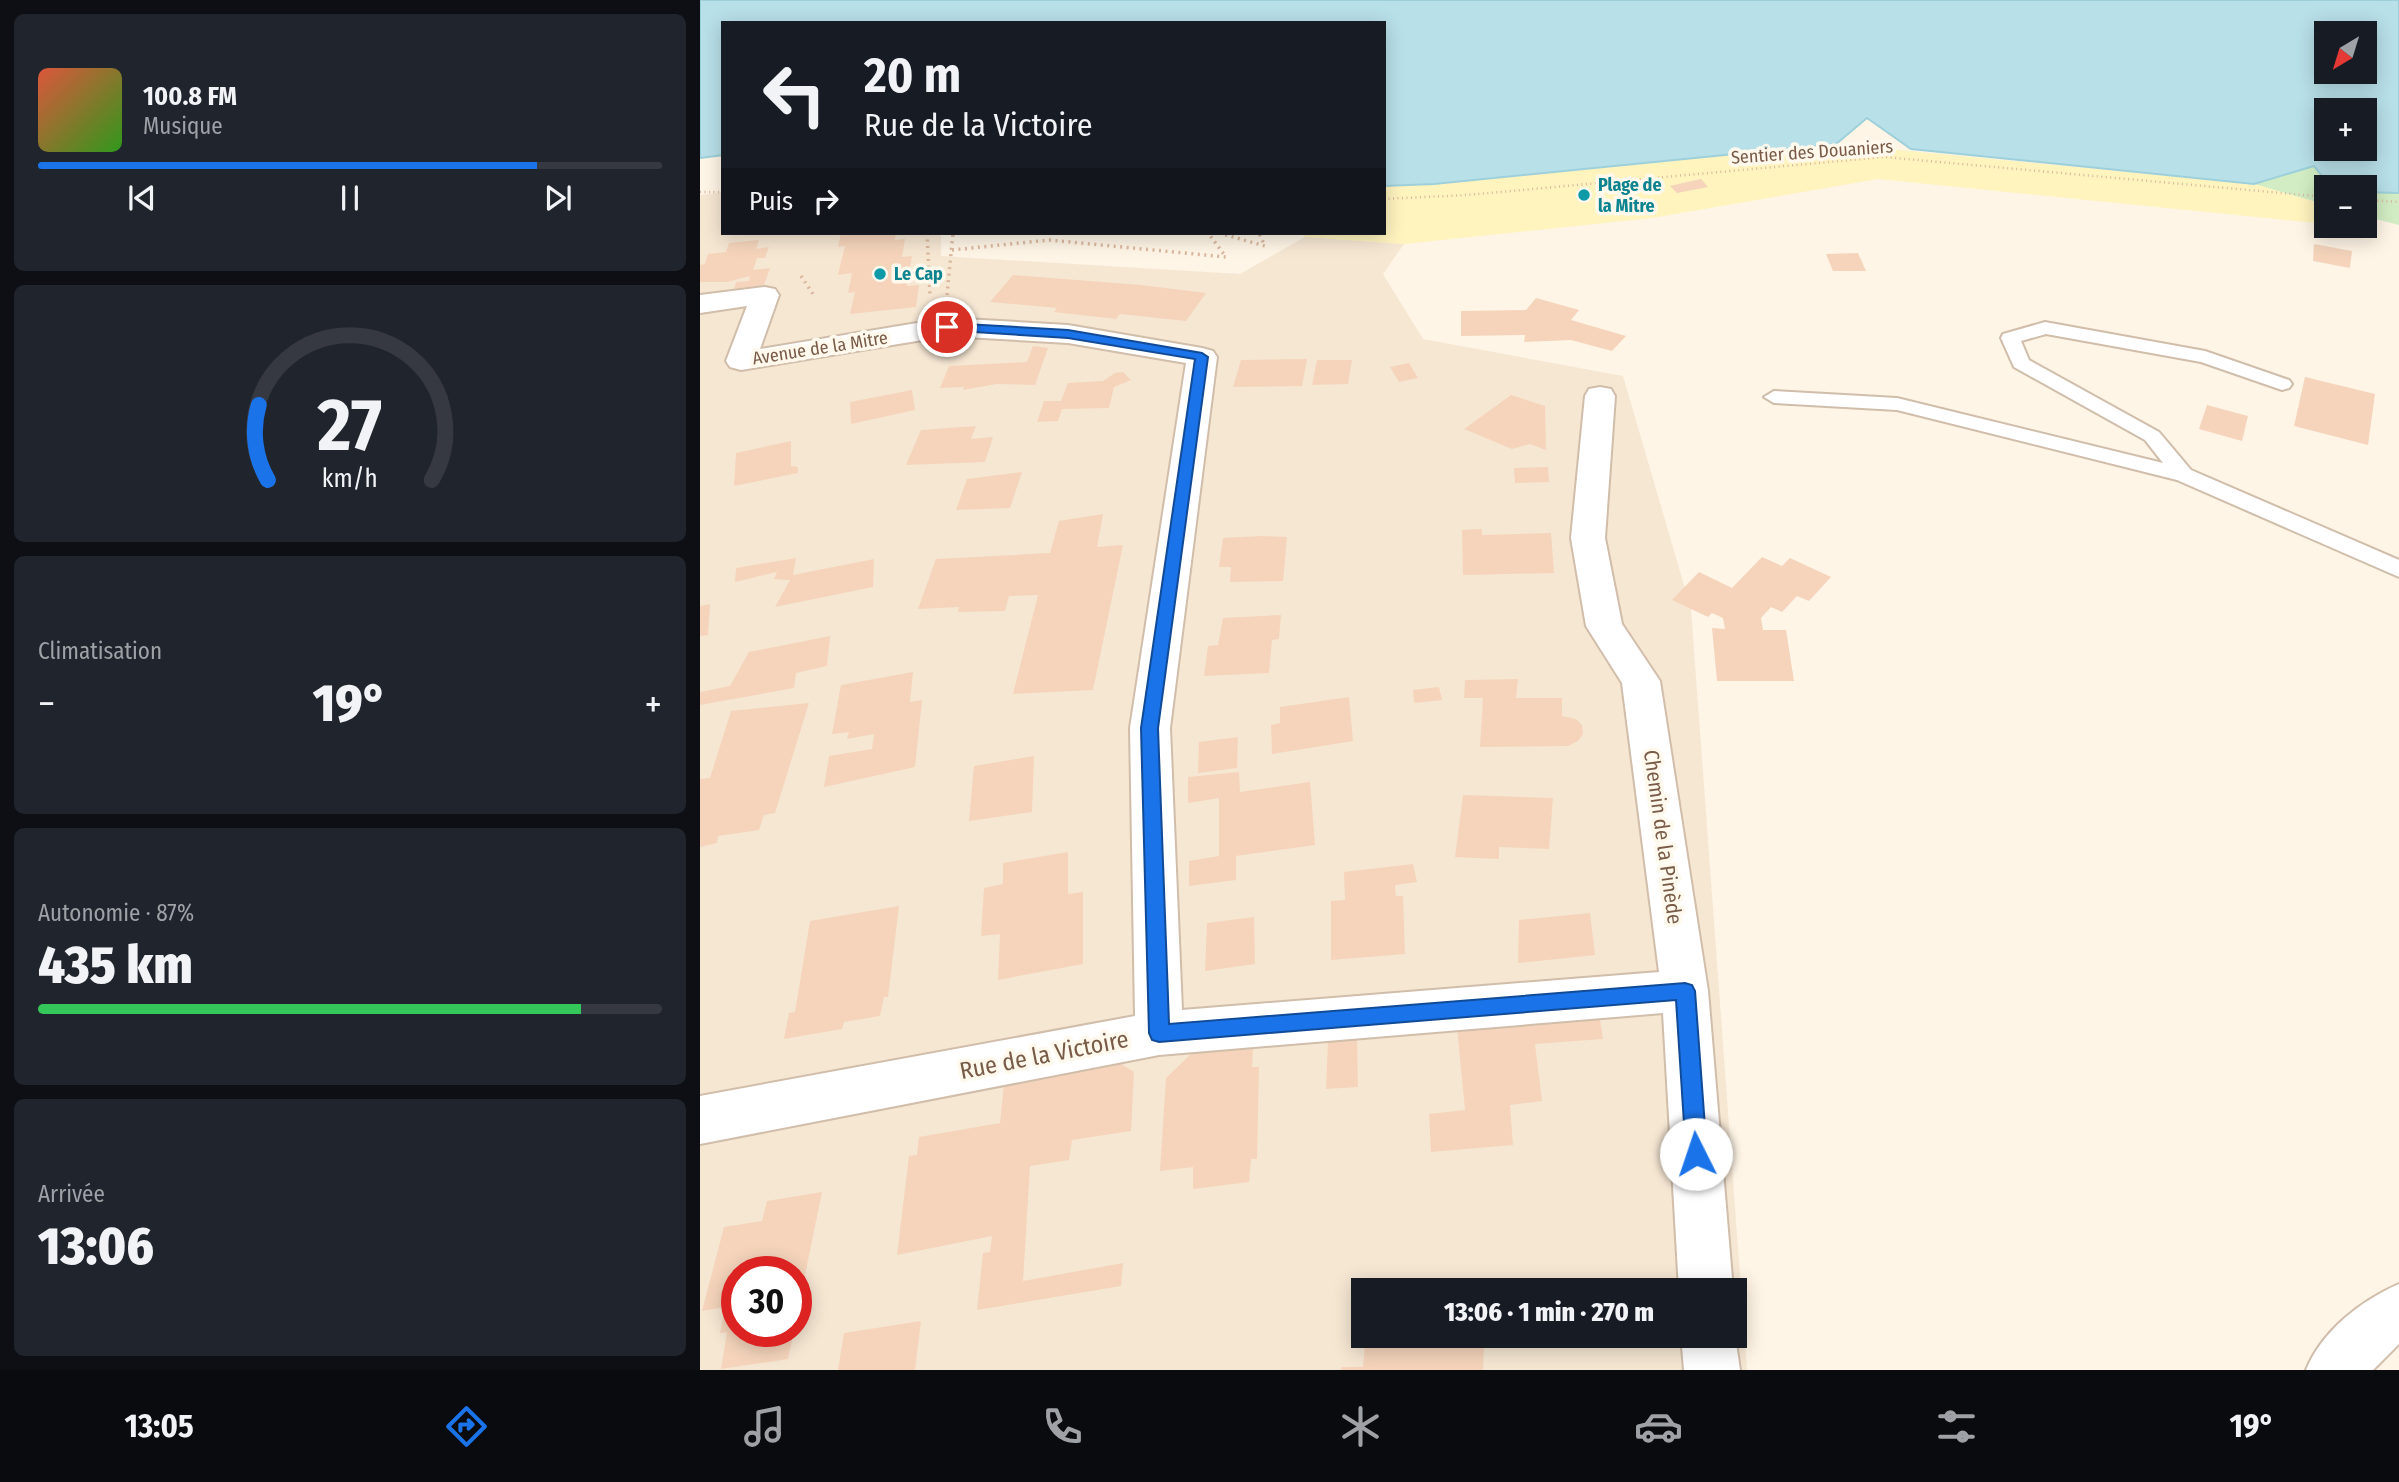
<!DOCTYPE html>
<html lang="fr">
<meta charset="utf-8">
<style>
body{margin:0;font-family:"Fira Sans Condensed",sans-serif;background:#20242c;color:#f1f3f6;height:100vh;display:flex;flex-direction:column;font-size:26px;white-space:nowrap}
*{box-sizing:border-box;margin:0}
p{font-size:23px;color:#9ea1a6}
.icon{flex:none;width:38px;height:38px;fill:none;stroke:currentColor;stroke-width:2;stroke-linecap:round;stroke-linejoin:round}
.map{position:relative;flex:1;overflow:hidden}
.sheet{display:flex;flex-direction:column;gap:14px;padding:14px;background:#0d0f14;width:700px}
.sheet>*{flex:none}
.guide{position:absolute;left:21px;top:21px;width:665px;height:214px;border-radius:0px;box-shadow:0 4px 18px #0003;background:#171b24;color:#f1f3f6;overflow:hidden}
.needle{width:46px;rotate:218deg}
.fabs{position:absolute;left:1614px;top:21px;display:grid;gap:14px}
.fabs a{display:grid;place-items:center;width:63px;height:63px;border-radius:0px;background:#171b24;box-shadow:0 4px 18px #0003;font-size:35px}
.speed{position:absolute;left:21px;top:1256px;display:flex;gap:14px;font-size:35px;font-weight:700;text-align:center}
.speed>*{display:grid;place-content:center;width:91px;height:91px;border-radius:50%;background:#171b24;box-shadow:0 4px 18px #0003;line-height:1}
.speed .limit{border:10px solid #d22;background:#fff;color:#111}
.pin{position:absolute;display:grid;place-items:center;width:60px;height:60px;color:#fff;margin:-30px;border:4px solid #fff;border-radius:50%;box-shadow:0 2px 7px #0007}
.me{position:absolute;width:77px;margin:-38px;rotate:356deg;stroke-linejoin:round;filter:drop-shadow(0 0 5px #0008)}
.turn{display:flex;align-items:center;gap:24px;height:147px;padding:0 28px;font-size:32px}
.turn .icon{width:91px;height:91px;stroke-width:2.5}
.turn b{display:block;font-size:49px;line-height:60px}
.then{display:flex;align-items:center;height:66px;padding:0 28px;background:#0003;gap:14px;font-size:26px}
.big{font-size:52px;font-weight:800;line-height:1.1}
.sheet .widget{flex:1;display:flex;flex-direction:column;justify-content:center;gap:10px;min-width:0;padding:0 24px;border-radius:10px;background:#20242c}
.sheet .dial{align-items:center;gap:0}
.dial svg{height:182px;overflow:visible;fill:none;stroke:#363941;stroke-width:7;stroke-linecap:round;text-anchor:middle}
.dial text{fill:#f1f3f6;stroke:none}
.song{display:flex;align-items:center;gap:21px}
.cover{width:84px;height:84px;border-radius:10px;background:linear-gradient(135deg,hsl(10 70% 55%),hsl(110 70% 35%))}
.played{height:7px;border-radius:4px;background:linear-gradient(90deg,#1a73e8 80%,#363941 80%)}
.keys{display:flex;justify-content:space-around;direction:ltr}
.heat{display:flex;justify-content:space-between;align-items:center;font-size:38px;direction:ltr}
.charge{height:10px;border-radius:5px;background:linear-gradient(90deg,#34c759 87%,#363941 0)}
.trip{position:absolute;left:651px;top:1278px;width:396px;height:70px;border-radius:0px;background:#171b24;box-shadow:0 4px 18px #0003;font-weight:800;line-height:70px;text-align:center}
.menu{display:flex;height:112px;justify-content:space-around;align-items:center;background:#090b0e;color:#9ea1a6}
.menu .icon{width:49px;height:49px}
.menu .current{color:#1a73e8}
.menu b{font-size:32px;color:#f1f3f6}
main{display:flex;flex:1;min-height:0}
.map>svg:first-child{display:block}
.residential{fill:#f6e7d3;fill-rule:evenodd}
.green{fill:#d2edc3}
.sand{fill:#fff3be}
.water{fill:#b8e0e9;stroke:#9ed0db;stroke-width:2;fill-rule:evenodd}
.building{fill:#f5d4bb}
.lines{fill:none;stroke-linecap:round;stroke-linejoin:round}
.service-casing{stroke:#d0bdaa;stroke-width:4}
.minor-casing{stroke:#d0bdaa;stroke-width:4}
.tertiary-casing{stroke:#d0bdaa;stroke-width:4}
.path-far1{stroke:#dab89e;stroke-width:2.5;stroke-dasharray:1 3.5;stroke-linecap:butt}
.path{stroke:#dab89e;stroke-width:3.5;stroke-dasharray:2 4.5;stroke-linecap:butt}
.service{fill:#fff;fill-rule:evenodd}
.minor{fill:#fff;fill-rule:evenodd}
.tertiary{fill:#fff;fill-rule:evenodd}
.route{fill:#1a73e8;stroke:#114b97;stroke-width:2}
.culture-dot{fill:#0f9aa8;stroke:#fff9ed;stroke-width:2.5}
.labels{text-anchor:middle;stroke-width:7;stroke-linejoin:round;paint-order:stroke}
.far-street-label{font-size:18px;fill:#795b48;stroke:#fff9ed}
.far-culture-label{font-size:18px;font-weight:bold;fill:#0d838f;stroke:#fff9ed;text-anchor:start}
.street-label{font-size:21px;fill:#795b48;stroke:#fff9ed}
.near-street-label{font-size:24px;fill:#795b48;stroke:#fff9ed}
</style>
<main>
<section class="sheet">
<div class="widget">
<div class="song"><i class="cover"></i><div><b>100.8 FM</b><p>Musique</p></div></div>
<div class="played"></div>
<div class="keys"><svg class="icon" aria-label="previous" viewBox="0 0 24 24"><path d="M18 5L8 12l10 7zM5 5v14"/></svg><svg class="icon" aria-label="pause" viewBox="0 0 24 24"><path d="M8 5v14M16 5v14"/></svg><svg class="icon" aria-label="next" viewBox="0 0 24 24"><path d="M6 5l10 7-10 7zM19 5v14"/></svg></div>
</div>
<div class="widget dial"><svg viewBox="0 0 100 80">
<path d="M14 69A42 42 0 1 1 86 69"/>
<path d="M14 69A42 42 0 0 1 10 36" stroke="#1a73e8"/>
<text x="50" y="56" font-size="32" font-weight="700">27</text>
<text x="50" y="72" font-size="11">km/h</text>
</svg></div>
<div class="widget"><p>Climatisation</p>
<div class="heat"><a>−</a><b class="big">19°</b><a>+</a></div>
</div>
<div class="widget"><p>Autonomie · 87%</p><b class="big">435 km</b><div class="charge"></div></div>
<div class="widget"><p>Arrivée</p><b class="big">13:06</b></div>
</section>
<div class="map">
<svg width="1699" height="1370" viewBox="0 0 1699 1370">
<rect width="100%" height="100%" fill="#fef5e6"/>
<path class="residential" d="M23 192V233H241V256L540 274 605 237 704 244 683 274 723 339 923 376 991 609 1047 1370H0V195ZM37 1272H96V1332H37ZM663 1290H1034V1335H663Z"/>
<g class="green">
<polygon points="1614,166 1631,187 1626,187 1626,205 1554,184"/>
<polygon points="1664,192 1699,193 1699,225 1664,216"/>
</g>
<polygon class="sand" points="1136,144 1554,184 1626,205 1626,224 1178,179 952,218 704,244 605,237 601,233 684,233 684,186 735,184"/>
<path class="water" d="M0 0H1699V193L1664 192V187H1631L1614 166 1554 184 1211 149 1167 118 1136 144 734 184 684 186V23H23V155L0 158ZM1626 33H1664V72H1626ZM1626 110H1664V149H1626Z"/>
<g class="building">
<polygon points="1001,179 1008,187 977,193 970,186"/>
<polygon points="141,233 196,233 195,240 205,239 202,257 212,256 207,286 219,285 216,307 150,314 155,292 148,293 152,273 138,275 145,246 138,247"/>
<polygon points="59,240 56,249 69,247 65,258 57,258 53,270 70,268 64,285 34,289 36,282 49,281 50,276 27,282 0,282 0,265 5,264 8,254 26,252 29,243"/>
<polygon points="1614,244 1652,251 1650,268 1613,261"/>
<polygon points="1158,253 1166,271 1133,271 1126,254"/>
<polygon points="313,275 441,285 506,293 486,321 420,314 416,319 354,312 357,308 290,302"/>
<polygon points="836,298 879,310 871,320 926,336 912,351 871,340 824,342 825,335 761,336 761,311 826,310"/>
<polygon points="333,346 348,348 335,385 296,384 263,390 264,387 240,388 249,366 327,362"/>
<polygon points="607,359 602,386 533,387 541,360"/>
<polygon points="617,360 652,360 648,384 612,385"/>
<polygon points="709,363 718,378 699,382 690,367"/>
<polygon points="423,372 431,380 414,387 409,408 362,409 358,421 337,422 344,401 361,401 368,383 403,381 415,373"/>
<polygon points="1605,377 1675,394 1668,445 1594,426"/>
<polygon points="212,390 215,410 151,424 150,402"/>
<polygon points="811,395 845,406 846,450 830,444 812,449 764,429"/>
<polygon points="1507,405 1548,416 1542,441 1499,429"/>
<polygon points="276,426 271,439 293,437 285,462 206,465 221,430"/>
<polygon points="91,441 91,466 98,467 98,473 34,486 36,453"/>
<polygon points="848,467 849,482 815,483 814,468"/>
<polygon points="322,472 310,508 256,510 267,479"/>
<polygon points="403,514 397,547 423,545 393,690 313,694 338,595 309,596 305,611 258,612 259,607 218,609 236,559 350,553 359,521"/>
<polygon points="782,529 782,535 851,533 854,573 763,575 762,530"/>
<polygon points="562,536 587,537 583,581 530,582 531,567 519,567 523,538"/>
<polygon points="1062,557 1082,566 1090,558 1131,577 1109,601 1097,596 1082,612 1071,607 1061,618 1063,630 1086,630 1094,681 1017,681 1012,628 1025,629 1023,618 1012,613 1008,617 972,600 999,572 1032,588"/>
<polygon points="96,558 93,575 174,559 173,587 75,607 90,580 74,579 77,572 35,582 36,568"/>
<polygon points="10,604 8,635 0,636 0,606"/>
<polygon points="581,615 579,639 572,640 569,673 504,676 508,646 518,645 523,618"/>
<polygon points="130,636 127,666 96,673 94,688 0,705 0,692 30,686 49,652"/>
<polygon points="213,672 210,702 222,700 215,767 124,787 129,756 172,749 174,734 147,739 149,732 132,734 141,685"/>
<polygon points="818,679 816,698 862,698 862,716 876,719 882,725 883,734 878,741 868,746 780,747 783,698 764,698 765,680"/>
<polygon points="739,687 742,700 714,703 713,690"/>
<polygon points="649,697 653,741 572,754 571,725 580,723 580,707"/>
<polygon points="109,703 75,813 64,815 59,830 18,836 17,843 0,847 0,779 10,778 31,711"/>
<polygon points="538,737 537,768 498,773 499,742"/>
<polygon points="334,756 332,812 269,821 274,766"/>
<polygon points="539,772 540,792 610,782 615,845 536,856 536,880 489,886 489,861 519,856 519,798 488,803 488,777"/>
<polygon points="763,795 853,798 849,849 799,847 799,859 755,857"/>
<polygon points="368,852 368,894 383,892 383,964 298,980 300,934 281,936 284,888 303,884 303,863"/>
<polygon points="713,864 717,882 695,885 696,896 703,896 705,954 631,960 631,901 645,900 644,872"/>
<polygon points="199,906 188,997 184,997 180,1016 144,1022 142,1029 84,1039 89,1013 95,1012 110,921"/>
<polygon points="890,913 895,955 818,963 819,920"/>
<polygon points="554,917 555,964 505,971 507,923"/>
<polygon points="899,1014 903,1039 835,1044 842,1101 810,1105 813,1145 731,1152 729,1114 765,1110 757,1027"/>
<polygon points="657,1038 658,1087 626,1089 628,1040"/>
<polygon points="553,1048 552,1067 559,1067 557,1159 551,1159 549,1182 493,1189 493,1167 460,1171 466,1078 491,1054"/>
<polygon points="418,1062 434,1072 431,1131 372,1140 369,1160 330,1166 323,1281 423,1263 421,1286 277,1310 283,1253 290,1252 292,1236 197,1255 209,1156 217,1155 219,1137 300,1123 304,1084"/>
<polygon points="122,1192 97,1314 96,1272 37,1272 37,1332 94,1332 88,1359 21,1369 27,1332 20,1333 25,1307 2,1311 24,1227 62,1221 67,1201"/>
<polygon points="221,1321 215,1370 138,1370 144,1333"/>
<polygon points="666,1335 767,1335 766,1344 784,1345 783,1370 641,1370 642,1367 663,1367"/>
</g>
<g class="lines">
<defs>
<polygon id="service" points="1345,322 1505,351 1589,380 1592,384 1589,388 1582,390 1501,362 1346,334 1321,341 1329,360 1459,432 1491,470 1699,560 1699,577 1477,480 1197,410 1074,403 1064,397 1074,391 1197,398 1463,463 1445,440 1314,367 1301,338 1303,334"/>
<g id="minor">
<polygon points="65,287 75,289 79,295 60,349 247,318 368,325 502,348 513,351 517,357 470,728 482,1010 959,972 922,683 886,626 871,538 885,396 889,389 900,387 911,389 915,396 905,538 922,624 960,681 1008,991 1033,1290 979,1290 963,1013 459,1055 0,1144 0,1096 435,1016 430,728 486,363 368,343 247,336 41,370 30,367 26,361 47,306 0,313 0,295"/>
<polygon points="1034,1329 1040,1370 984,1370 981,1335 1034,1335"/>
</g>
<path id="tertiary" d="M1699 1284V1344L1673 1370H1606C1622 1331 1660 1301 1699 1284Z"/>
</defs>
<use href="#service" class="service-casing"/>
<use href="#minor" class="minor-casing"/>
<use href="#tertiary" class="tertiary-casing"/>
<g class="path-far1">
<polyline points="0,192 23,192"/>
<polyline points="684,199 767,195 1184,157 1626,197"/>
<polyline points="1664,200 1699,202"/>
</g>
<g class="path">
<polyline points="227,233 230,295"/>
<polyline points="519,233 565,246 559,233"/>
<polyline points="252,250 349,240 526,257 508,233"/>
<polyline points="101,276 115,297"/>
<polyline points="247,295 253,233"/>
</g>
<use href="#service" class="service"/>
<use href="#minor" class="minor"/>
<use href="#tertiary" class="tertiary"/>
</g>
<polygon class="route" points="247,323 368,330 502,353 508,357 458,728 469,1024 985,983 992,985 995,991 1007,1154 1004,1161 996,1164 989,1161 986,1154 976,1000 459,1042 452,1040 449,1033 441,728 495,359 368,338 243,330 241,327"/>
<g class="culture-dot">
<circle cx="884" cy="195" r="7"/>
<circle cx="180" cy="274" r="7"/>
</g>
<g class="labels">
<g class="far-street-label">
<text transform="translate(1112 152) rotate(-4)" y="6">Sentier des Douaniers</text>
<text transform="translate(120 348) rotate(-9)" y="6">Avenue de la Mitre</text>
</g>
<g class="far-culture-label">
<text x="898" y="191">Plage de<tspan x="898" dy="21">la Mitre</tspan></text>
<text x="194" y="280">Le Cap</text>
</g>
<g class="street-label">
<text transform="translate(963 837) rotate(82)" y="7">Chemin de la Pinède</text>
</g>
<g class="near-street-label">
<text transform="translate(344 1055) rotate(-11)" y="8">Rue de la Victoire</text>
</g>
</g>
</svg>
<div class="fabs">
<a><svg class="needle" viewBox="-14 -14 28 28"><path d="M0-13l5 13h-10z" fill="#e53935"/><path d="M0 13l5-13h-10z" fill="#9ea1a6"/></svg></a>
<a>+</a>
<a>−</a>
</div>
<div class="speed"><div class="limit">30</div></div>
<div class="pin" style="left:247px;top:327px;background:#d93025"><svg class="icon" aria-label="arrive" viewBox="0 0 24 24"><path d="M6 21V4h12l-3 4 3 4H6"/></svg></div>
<svg class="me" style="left:996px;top:1154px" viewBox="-20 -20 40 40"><circle r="19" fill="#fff"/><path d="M0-13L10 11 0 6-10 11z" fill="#1a73e8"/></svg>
<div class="trip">13:06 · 1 min · 270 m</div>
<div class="guide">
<div class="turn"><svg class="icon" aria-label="left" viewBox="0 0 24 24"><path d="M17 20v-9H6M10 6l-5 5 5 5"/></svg><div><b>20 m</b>Rue de la Victoire</div></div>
<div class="then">Puis<svg class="icon" aria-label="right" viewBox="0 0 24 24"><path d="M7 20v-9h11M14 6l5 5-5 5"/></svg></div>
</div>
</div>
</main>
<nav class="menu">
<b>13:05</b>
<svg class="icon current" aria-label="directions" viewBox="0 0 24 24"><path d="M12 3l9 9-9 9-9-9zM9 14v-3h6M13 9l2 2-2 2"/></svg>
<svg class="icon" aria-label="music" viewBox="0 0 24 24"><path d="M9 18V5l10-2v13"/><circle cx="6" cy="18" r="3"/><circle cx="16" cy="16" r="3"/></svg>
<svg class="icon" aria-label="phone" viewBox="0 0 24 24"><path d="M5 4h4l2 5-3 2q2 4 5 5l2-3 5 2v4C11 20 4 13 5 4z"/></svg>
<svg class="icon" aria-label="climate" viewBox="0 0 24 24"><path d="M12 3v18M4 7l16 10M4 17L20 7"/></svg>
<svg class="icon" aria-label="car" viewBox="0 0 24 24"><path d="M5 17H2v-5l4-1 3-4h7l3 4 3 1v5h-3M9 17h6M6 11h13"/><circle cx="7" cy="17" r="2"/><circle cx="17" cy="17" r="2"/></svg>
<svg class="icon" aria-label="filters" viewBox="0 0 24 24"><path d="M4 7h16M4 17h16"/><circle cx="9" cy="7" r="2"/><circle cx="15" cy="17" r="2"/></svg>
<b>19°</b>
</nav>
